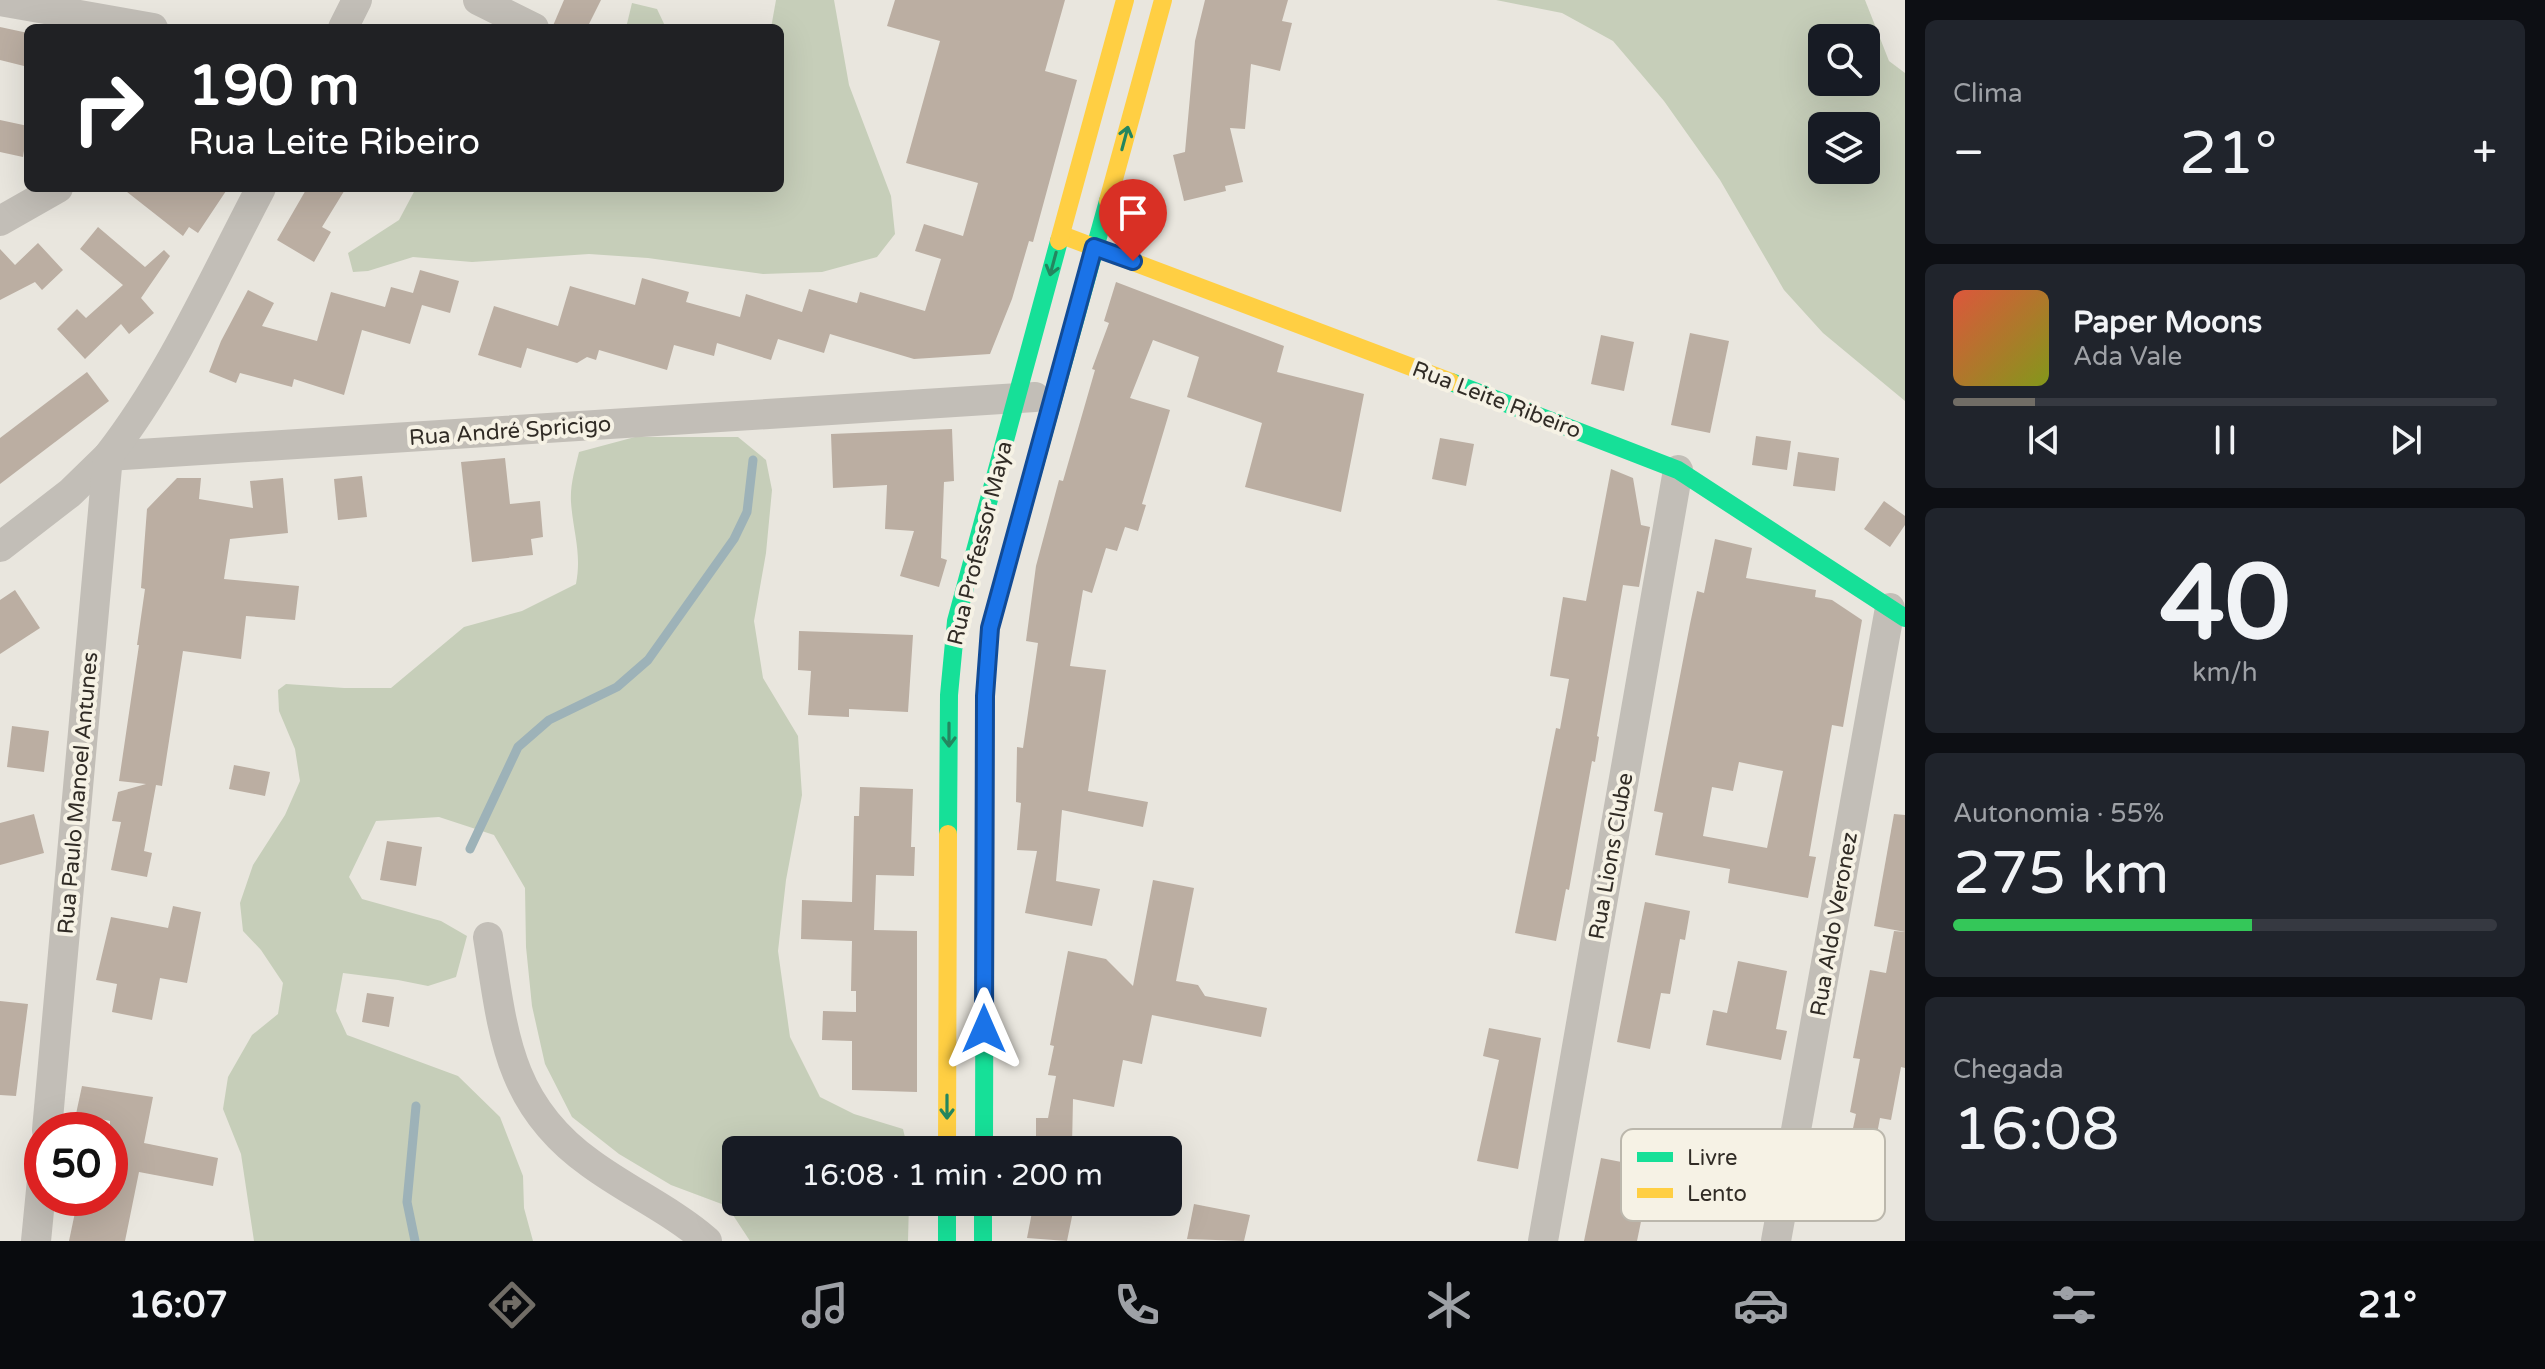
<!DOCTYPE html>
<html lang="pt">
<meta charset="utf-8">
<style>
body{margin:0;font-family:"Varela Round",sans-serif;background:#20242c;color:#f1f3f6;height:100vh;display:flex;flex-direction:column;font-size:30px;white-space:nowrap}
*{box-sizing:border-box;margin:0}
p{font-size:26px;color:#9ea1a6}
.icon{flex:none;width:44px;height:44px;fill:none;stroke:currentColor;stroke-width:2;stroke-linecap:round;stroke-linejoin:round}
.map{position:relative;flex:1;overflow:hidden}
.drawer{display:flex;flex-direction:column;gap:20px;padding:20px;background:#0d0f14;width:640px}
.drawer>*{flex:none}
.top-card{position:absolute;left:24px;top:24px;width:760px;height:168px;border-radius:12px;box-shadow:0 8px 32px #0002;background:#202124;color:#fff;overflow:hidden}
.tools{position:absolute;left:1808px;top:24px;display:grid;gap:16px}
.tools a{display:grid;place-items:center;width:72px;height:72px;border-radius:12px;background:#171b24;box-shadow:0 8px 32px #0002;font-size:40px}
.speed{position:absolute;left:24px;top:1112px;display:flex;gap:16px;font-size:40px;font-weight:700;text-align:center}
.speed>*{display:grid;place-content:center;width:104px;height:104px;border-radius:50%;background:#171b24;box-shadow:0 8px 32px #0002;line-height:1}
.speed .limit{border:12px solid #d22;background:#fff;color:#111}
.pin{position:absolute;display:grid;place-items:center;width:68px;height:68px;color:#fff;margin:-82px -34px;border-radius:50% 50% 50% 0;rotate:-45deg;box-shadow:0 0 8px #0007}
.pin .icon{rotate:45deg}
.me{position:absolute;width:88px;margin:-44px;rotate:0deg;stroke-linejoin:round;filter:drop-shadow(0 0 6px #0008)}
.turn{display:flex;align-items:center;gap:28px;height:168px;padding:0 32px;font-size:36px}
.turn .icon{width:104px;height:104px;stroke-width:2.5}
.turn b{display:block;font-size:56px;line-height:68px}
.big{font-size:60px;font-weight:600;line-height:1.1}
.drawer .card{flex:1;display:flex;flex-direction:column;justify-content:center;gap:12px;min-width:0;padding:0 28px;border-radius:12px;background:#20242c}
.drawer .dial{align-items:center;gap:0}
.dial b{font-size:104px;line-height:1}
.song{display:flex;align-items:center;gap:24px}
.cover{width:96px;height:96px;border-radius:12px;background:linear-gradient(135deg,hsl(10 70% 55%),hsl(70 70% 35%))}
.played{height:8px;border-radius:4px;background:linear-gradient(90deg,#716d66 15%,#363941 15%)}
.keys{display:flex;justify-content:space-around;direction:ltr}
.heat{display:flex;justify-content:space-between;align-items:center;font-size:44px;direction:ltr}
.charge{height:12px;border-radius:6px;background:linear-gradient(90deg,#34c759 55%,#363941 0)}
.trip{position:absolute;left:722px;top:1136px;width:460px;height:80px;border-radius:12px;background:#171b24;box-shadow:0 8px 32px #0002;font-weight:600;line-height:80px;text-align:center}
.dock{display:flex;height:128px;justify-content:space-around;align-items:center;background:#090b0e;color:#9ea1a6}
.dock .icon{width:56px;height:56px}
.dock .selected{color:#716d66}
.dock b{font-size:36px;color:#f1f3f6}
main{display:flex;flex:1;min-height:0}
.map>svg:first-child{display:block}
.green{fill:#c6ceb9;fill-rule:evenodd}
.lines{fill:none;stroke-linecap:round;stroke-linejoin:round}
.stream{stroke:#9db2b8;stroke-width:9}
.building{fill:#bbaea2;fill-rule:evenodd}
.street{stroke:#c2beb7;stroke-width:30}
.fast{stroke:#16e098;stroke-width:18}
.slow{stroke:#ffcf43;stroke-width:18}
.oneway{stroke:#24865f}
.route-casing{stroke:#114b97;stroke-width:20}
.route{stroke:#1a73e8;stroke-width:14}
.labels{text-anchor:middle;stroke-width:8;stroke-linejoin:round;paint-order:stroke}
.street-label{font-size:22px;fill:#312c26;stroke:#f6f2e5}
.key{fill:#f6f2e5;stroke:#bbb7ac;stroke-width:2}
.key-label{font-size:22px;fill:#312c26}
</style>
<main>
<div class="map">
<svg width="1905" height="1241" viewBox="0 0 1905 1241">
<rect width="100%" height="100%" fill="#e9e6de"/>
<g class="green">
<polygon points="776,0 834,0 849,85 891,196 895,234 877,257 822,272 763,274 648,258 589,254 472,262 413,257 368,271 353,272 348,253 399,220 416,188 780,188 780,28 771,28"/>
<path d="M1496 0H1865L1889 61 1905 73V401L1823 333 1784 290 1720 180 1664 101 1613 41 1562 13ZM1822 38H1866V82H1822ZM1866 126V170H1822V126Z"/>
<polygon points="632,3 657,9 666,28 626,28"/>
<path d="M635 437H738L766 460 772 490 766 553 754 621 763 678 798 736 802 795 786 880 778 951 790 1037 820 1097 854 1114 903 1129 908 1150H736V1202H909L908 1241H750L727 1206 671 1185 619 1154 572 1117 545 1064 532 1006 526 947 525 888 494 835 439 817 376 821 349 877 362 899 441 921 467 936 456 977 428 986 398 980 343 973 336 1011 347 1035 458 1076 500 1117 523 1176 524 1208 533 1241H254L241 1154 223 1109 228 1077 252 1035 278 1014 283 983 261 950 243 931 240 903 253 865 285 815 300 781 295 749 279 711 278 690 286 684 344 688H391L464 627 522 611 576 584C582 553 573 532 571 502 570 485 575 469 579 452Z"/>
</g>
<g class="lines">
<g class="stream">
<polyline points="470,849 518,747 549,720 617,687 648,660 734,539 747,512 753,460"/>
<polyline points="415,1241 407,1202 416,1106"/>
</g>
</g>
<g class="building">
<polygon points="564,0 601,0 587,28 552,28"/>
<polygon points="895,0 1065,0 1045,71 1077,80 1033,242 1029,241 1012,299 990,354 914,359 830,334 824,353 778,339 771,360 717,343 714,356 674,345 667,370 599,350 596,360 587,357 577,363 527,348 521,368 478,355 494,306 558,326 570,286 635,305 642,278 689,292 686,302 740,317 746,294 802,312 809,289 857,303 860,292 925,311 941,259 915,251 924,224 963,236 978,183 906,163 940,41 887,26"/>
<polygon points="1205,0 1288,0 1282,21 1292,23 1280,71 1251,64 1245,129 1230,128 1243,182 1225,186 1226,191 1184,201 1173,155 1185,152 1195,41"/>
<polygon points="0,27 28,33 28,67 0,60"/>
<polygon points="0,120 28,126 23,157 0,152"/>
<polygon points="122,188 228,188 198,233 189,227 183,236"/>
<polygon points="307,188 346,188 322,227 331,232 314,262 277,240"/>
<polygon points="98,227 145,267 164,250 170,256 141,298 154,313 129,334 121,324 85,359 57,329 77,309 86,318 123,285 80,249"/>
<polygon points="38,243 63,270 42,290 35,282 0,300 0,249 15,265"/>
<polygon points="420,270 459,281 450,313 422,305 410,344 362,330 344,395 294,379 292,387 240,373 236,383 209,372 221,341 248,290 274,303 262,326 317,341 331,292 385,307 391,287 413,293"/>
<polygon points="1116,282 1284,346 1277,372 1364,394 1341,512 1245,487 1262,423 1187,397 1199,357 1153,340 1130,398 1170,410 1142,504 1146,505 1138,531 1125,527 1117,551 1106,548 1092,593 1083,590 1070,666 1106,670 1088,791 1148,802 1143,827 1062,810 1056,881 1100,889 1092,926 1025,913 1037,851 1017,850 1021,803 1016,802 1017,747 1023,748 1038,643 1026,641 1036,566 1059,480 1063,481 1095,370 1092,369 1109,323 1104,321"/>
<polygon points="1690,333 1729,341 1710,433 1671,425"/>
<polygon points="1601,335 1634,342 1624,391 1591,384"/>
<polygon points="87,372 109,401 0,484 0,438"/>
<polygon points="952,429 954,481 944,482 941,558 947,560 939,587 900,576 914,531 885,529 887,485 833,488 831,434"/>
<polygon points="1756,436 1791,441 1787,470 1752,465"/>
<polygon points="1440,438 1474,444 1466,486 1432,479"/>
<polygon points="1798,452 1839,458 1835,491 1793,486"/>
<polygon points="505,458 510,504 540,501 543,537 531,539 533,555 472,562 461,462"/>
<polygon points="1611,469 1633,478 1641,525 1650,527 1639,587 1623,585 1597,736 1599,737 1595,762 1592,761 1569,890 1566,889 1556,941 1515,933 1556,728 1560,729 1569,679 1550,676 1563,597 1586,601"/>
<polygon points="362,476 367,517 338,520 334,479"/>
<polygon points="177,478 201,478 199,499 253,508 250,481 283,478 288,533 230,539 224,579 299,586 295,620 246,616 241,659 183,651 162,786 156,785 144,851 152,853 147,877 111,870 121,822 112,821 118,792 146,784 119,781 139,645 137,645 145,589 141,588 147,509"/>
<polygon points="1884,501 1905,516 1905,525 1890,547 1864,529"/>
<path d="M1715 539 1752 548 1746 578 1816 590 1815 597 1832 600 1862 620 1843 727 1832 725 1809 856 1816 857 1808 898 1728 883 1730 869 1655 855 1663 813 1654 811 1690 624 1697 591 1704 593ZM1739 762 1783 771 1767 848 1703 836 1712 787 1733 791Z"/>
<polygon points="15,590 40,628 0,654 0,600"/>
<polygon points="799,631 913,635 908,712 849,709 849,717 808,715 811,671 798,670"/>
<polygon points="12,726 49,731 44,772 7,767"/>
<polygon points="234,765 270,772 265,796 229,789"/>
<polygon points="860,787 913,789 911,847 915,847 914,876 876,875 874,930 917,931 917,1092 852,1090 852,1041 822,1040 823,1011 856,1012 856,991 851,991 852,941 801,939 802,900 852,902 854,816 859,816"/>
<polygon points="34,814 44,853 0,865 0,823"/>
<polygon points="1894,814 1905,815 1905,932 1874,926"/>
<polygon points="387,841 422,847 416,886 380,880"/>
<polygon points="1153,880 1194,888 1176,981 1198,985 1205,996 1267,1008 1261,1037 1152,1015 1142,1064 1123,1060 1114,1107 1073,1099 1072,1146 1036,1145 1036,1118 1048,1118 1056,1076 1048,1075 1054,1046 1050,1045 1068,951 1106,959 1133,986"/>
<polygon points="1645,902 1690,911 1685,940 1680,939 1670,994 1661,993 1650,1049 1617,1042"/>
<polygon points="173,906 201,912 187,983 160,978 152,1020 112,1012 117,984 96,980 111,917 168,928"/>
<polygon points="1894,931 1905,932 1905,1068 1901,1067 1891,1120 1880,1118 1867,1186 1842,1180 1856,1114 1850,1112 1860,1059 1853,1058 1870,970 1886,973"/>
<polygon points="1738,961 1787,971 1776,1029 1787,1031 1781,1060 1706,1045 1713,1010 1727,1013"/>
<polygon points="367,993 394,997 389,1027 362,1022"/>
<polygon points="0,1001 28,1004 16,1096 0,1095"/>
<polygon points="1489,1028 1541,1038 1518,1169 1477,1161 1499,1060 1483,1056"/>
<polygon points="82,1086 153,1097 144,1143 218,1158 213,1186 139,1172 125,1241 69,1241 78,1198 110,1198 110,1121 76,1114"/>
<polygon points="1601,1158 1652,1168 1637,1241 1584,1241"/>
<polygon points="1034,1202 1075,1202 1067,1241 1027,1238"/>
<polygon points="1194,1204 1250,1215 1244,1241 1187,1239"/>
</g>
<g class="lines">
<g class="street">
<polyline points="478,0 534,28"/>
<polyline points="0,1 153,28"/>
<polyline points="343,28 357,0"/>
<polyline points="0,221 58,188"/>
<polyline points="0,547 70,493 108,456 1035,397"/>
<path d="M488 937C503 1030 506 1103 590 1163 628 1191 671 1210 707 1241"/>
<path d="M47 1130 108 456C171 375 213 279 261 188"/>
<polyline points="36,1241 42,1180"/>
<polyline points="1543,1241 1678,470"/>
<polyline points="1776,1241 1890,608"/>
</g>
<g class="fast">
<polyline points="1451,382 1678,470 1905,618"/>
<polyline points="948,834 949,695 956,621 1059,241"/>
<polyline points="984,1150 985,696 990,628 1108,201"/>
<polyline points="947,1202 947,1241"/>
<polyline points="983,1202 983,1241"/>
</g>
<g class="slow">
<polyline points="1108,201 1163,0"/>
<polyline points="1067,237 1451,382"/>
<polyline points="1059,241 1125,0"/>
<polyline points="947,1150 948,834"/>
</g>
</g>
<defs><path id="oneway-shaft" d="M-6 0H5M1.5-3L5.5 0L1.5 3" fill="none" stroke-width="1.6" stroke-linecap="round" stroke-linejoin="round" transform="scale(2)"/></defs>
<g class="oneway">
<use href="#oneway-shaft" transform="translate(1125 138) rotate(-75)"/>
<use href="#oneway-shaft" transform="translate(1053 264) rotate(105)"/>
<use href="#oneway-shaft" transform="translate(949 735) rotate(90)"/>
<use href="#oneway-shaft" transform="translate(947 1107) rotate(90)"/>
</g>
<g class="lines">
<defs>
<polyline id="route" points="984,1029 985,696 990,628 1094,247 1133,261"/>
</defs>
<use href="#route" class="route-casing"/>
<use href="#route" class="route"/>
</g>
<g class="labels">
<g class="street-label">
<text transform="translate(1497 399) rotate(21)" y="8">Rua Leite Ribeiro</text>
<text transform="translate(510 430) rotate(-4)" y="8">Rua André Spricigo</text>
<text transform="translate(979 543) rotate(-76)" y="8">Rua Professor Maya</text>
<text transform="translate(77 793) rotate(-85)" y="8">Rua Paulo Manoel Antunes</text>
<text transform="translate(1610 856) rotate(-80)" y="8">Rua Lions Clube</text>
<text transform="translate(1833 924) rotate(-80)" y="8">Rua Aldo Veronez</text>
</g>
</g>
<rect x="1621" y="1129" width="264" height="92" rx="12" class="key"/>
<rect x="1637" y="1152" width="36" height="10" fill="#16e098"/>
<rect x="1637" y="1188" width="36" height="10" fill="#ffcf43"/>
<g class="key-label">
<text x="1687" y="1165">Livre</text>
<text x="1687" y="1201">Lento</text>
</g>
</svg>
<div class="tools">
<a><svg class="icon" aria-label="search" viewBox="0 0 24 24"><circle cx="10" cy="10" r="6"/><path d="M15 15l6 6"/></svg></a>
<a><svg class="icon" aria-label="layers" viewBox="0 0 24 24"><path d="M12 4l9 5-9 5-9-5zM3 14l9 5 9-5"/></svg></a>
</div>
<div class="speed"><div class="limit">50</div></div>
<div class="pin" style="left:1133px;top:261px;background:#d93025"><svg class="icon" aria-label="arrive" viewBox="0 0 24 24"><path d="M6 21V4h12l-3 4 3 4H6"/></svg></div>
<svg class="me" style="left:984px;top:1029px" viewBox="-20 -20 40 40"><path d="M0-17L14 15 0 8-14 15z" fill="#1a73e8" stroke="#fff" stroke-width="4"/></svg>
<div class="trip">16:08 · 1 min · 200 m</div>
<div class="top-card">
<div class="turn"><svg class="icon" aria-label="right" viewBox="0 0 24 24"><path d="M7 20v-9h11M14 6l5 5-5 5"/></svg><div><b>190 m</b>Rua Leite Ribeiro</div></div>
</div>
</div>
<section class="drawer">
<div class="card"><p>Clima</p>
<div class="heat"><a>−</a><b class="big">21°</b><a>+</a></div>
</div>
<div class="card">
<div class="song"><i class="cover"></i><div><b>Paper Moons</b><p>Ada Vale</p></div></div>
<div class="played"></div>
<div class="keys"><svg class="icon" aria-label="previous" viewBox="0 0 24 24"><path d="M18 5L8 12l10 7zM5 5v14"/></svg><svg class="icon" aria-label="pause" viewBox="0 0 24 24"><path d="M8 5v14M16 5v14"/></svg><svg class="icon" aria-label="next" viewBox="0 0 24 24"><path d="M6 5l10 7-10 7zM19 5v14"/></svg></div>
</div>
<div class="card dial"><b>40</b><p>km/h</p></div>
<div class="card"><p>Autonomia · 55%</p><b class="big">275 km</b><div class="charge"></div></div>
<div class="card"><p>Chegada</p><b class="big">16:08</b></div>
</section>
</main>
<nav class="dock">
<b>16:07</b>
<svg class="icon selected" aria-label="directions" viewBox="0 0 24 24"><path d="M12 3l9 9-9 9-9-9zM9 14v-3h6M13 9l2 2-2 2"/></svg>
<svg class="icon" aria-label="music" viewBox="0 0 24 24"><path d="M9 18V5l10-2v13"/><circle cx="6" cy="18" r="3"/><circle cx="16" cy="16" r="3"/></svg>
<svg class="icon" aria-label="phone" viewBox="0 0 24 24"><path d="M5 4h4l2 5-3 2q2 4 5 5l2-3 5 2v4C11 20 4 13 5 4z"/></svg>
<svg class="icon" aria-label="climate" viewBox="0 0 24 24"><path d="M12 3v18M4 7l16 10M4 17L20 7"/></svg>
<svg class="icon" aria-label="car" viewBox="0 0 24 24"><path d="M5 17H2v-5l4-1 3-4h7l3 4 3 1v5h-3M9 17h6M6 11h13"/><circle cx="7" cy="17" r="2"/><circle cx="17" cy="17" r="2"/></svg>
<svg class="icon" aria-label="filters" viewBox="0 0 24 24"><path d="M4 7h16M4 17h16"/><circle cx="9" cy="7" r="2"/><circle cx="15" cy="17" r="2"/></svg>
<b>21°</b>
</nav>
